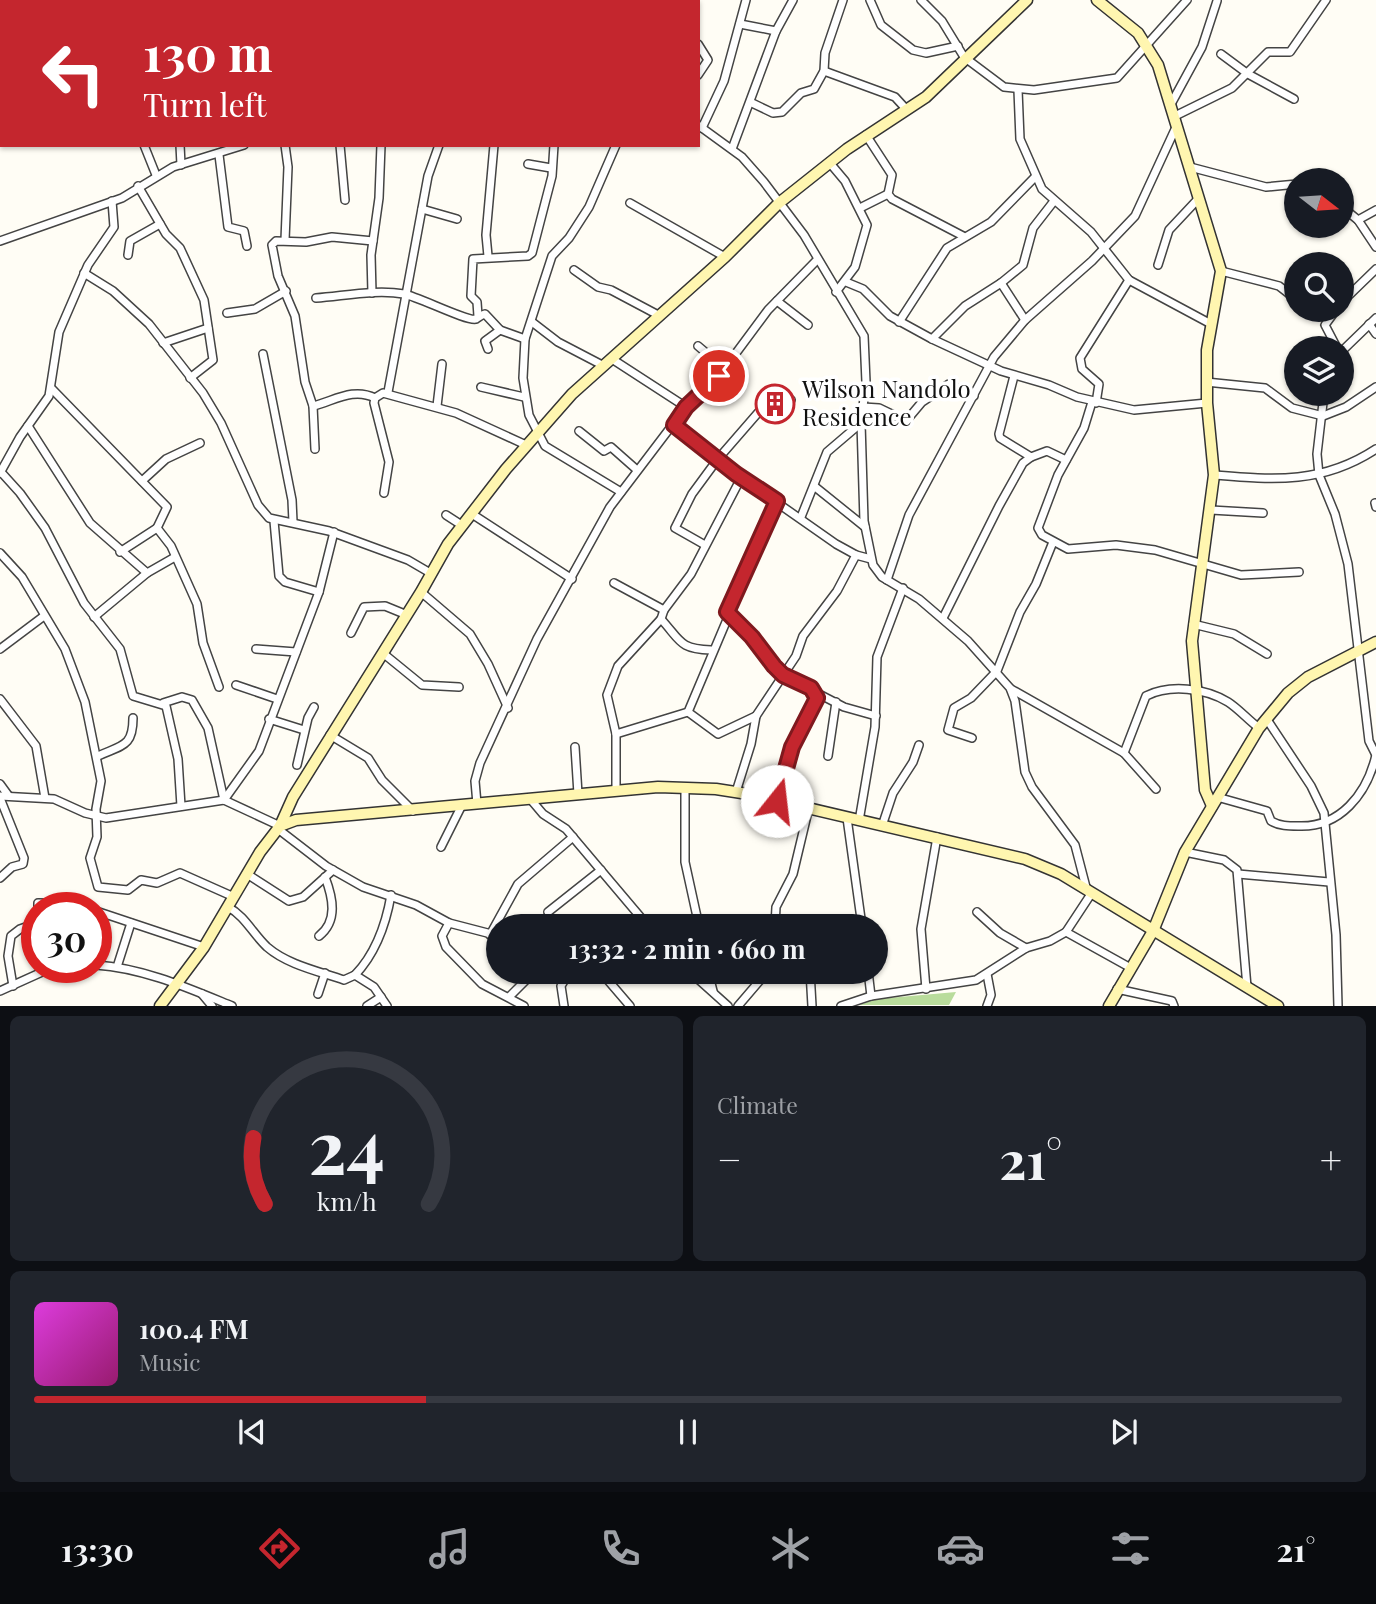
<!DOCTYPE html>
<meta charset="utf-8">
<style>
body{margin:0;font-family:"Playfair Display",serif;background:#20242c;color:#f1f3f6;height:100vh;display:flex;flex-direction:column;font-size:26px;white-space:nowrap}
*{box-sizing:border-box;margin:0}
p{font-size:23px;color:#9ea1a6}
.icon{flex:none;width:38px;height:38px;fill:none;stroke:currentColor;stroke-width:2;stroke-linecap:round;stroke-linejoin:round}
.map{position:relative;height:1006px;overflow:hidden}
.details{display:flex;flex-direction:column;gap:10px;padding:10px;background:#0d0f14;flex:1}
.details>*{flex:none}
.banner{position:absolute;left:0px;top:0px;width:700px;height:147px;box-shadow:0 2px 5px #0004;background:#c4262e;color:#fff;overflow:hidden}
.needle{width:46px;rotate:107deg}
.buttons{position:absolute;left:1284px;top:168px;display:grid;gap:14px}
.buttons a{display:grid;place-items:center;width:70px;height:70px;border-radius:50%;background:#171b24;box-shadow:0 2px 5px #0004;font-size:35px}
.speed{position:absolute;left:21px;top:892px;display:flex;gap:14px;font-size:35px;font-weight:700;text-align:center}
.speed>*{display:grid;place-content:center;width:91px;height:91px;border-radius:50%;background:#171b24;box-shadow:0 2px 5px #0004;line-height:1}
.speed .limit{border:10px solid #d22;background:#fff;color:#111}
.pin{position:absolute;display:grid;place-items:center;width:60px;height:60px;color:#fff;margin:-30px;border:4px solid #fff;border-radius:50%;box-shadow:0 2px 7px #0007}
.me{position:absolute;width:77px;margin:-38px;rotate:16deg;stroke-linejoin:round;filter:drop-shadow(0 0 5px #0008)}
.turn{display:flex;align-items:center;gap:24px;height:147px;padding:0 28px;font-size:32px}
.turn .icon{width:91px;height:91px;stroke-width:2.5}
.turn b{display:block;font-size:49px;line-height:60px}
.big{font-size:52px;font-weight:700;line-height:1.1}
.details .tile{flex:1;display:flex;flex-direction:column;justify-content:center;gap:10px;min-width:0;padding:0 24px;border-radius:10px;background:#20242c}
.details .dial{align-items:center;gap:0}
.dial svg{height:182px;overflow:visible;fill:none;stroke:#363941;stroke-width:7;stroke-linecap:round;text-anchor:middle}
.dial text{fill:#f1f3f6;stroke:none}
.song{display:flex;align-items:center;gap:21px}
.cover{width:84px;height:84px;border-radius:10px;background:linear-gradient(135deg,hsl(300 70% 55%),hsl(320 70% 35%))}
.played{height:7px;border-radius:4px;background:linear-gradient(90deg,#c4262e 30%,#363941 30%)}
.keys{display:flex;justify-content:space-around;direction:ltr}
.heat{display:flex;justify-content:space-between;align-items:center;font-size:38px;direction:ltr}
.details .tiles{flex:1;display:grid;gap:10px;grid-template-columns:1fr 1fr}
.tile:last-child{grid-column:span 2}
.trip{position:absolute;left:486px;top:914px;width:402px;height:70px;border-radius:35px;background:#171b24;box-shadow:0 2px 5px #0004;font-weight:700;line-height:70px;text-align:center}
.tabs{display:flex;height:112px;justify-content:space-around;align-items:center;background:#090b0e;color:#9ea1a6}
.tabs .icon{width:49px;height:49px}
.tabs .on{color:#c4262e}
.tabs b{font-size:32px;color:#f1f3f6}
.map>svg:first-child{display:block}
.forest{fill:#b9dc9c}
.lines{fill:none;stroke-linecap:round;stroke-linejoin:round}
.street-casing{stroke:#444;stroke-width:10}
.secondary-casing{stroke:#333;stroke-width:13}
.street{stroke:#fff;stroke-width:7}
.secondary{stroke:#fff6b0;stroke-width:10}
.route-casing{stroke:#7f191e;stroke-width:18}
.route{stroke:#c4262e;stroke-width:12}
.labels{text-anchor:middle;stroke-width:7;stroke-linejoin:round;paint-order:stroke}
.poi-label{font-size:24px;fill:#111;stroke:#fff;text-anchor:start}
</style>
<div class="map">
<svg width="1376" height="1006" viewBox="0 0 1376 1006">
<rect width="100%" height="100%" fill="#fffdf5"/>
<polygon class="forest" points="956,992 949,1005 859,1005 877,999"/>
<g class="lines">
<defs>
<g id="street">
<polyline points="110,0 110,2"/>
<polyline points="181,0 182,2"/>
<polyline points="268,0 269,2"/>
<polyline points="505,0 506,2"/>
<polyline points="870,0 881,25 913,50 926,53 958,46"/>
<polyline points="921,0 942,21 964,57 1004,87 1034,90 1117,78 1187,0"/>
<polyline points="353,2 353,0"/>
<polyline points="468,2 469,0"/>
<polyline points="578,2 578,0"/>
<polyline points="682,2 683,0"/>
<polyline points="740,24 776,31"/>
<polyline points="698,44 708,60 698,75"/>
<polyline points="1221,54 1248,74 1294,99"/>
<polyline points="824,71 895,97 906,109"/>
<polyline points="1018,90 1020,139 1042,189 1091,232 1129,280 1211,324"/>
<polyline points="0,98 2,99"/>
<polyline points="752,103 773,113 782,112 801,93 814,89 824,71 825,53 843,0"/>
<polyline points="1171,104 1202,47 1217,1"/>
<polyline points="1175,116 1232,88 1268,52 1290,52 1326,0"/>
<polyline points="698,125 742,157 764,182 804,235 864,336 866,382 861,423 864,521 873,565 882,577 919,599 968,641 1010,688 1015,701 1025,772 1032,787 1075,845 1087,891"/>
<polyline points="702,128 724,81 746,0"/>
<polyline points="866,135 892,175 888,194 892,199 963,236"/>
<polyline points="144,145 156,175"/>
<polyline points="180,145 181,165"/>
<polyline points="285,145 288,167 285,240"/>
<polyline points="340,145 345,200"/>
<polyline points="616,145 589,207 569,238 552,256 525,339 523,378 529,415 545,446 621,492"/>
<polyline points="732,149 776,31 793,0"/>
<polyline points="219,155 228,227 244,231 247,246"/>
<polyline points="829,162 845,181 867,225 855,267 836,292"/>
<polyline points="528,164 551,168"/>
<polyline points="1190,167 1266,187 1297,184"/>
<polyline points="138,186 166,234 180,248 204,300 213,360 190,378"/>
<polyline points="630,203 725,257"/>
<polyline points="1342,207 1358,220 1376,247"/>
<polyline points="860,208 888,194"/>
<polyline points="422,209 457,219"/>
<polyline points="1358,220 1376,210"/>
<polyline points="0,241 122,198 173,167 244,145"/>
<polyline points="128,255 130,241 160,224"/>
<polyline points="488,256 486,235 494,145"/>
<polyline points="1158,265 1169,230 1199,198"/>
<polyline points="574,270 598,287 611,290 660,316"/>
<polyline points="1221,271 1279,286 1297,300"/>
<polyline points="84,273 113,291 149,324 203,393 221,423 258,505 269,518 329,531 408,560 432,574"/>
<polyline points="846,282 863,289 890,316 932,339 1001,371 1049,385 1077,397 1134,410 1207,403"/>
<polyline points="1001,283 1025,320"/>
<polyline points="372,293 371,255 379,198 381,145"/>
<path d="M316 298C344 296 376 289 404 294 419 297 468 322 476 319 479 317 481 315 485 314L500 330 525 339"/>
<polyline points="777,301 808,325"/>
<polyline points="1342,302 1376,269"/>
<polyline points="1336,310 1325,325 1337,348"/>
<polyline points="227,313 255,309 286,291"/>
<polyline points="478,316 477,302 471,296 473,259 528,256 532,253 552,176 554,145"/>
<polyline points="532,322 558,342 604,366"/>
<polyline points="899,322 947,248 991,222 1035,177"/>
<polyline points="1369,324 1376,334"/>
<polyline points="932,339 965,306 1001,283 1023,265 1033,228 1054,201"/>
<polyline points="163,343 208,328"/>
<polyline points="698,346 724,368"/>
<polyline points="488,349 485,341 500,330"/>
<polyline points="1342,351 1376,318"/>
<polyline points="263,354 292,500 293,522"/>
<polyline points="612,359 686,407"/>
<polyline points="1014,376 999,434 1000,438 1031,457 1047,451 1066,460"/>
<polyline points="1206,382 1265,388 1292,408 1323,416 1346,407 1376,387"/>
<polyline points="481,387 524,397"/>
<polyline points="52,389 167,507 157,528 171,546 197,604 203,643 219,687"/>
<polyline points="388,392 428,176 439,145"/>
<polyline points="1324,394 1317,454 1319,475 1335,514 1348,564 1369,741 1376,755"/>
<polyline points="1092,402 1084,428 1058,475 1038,528 1042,535 1068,549 1116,545 1155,550 1241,575 1299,572"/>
<polyline points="1096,403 1099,384 1082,369 1080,358 1129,280"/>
<path d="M313 406C334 401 353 387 375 398"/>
<polyline points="437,406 442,364"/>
<polyline points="863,407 879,408 906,421 922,402 949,384 974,396"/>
<polyline points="674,425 736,474 836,544 856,555 871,559"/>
<polyline points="28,426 90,523 147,573 175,557"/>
<polyline points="579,431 604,451 611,447 637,470"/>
<polyline points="315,449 313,406 305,382 295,316 278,276 272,245 276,241 306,242 332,237 373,241"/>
<polyline points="1,472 20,493 45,528 84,603 120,649 133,696 166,706 178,759 181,806"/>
<polyline points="0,473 20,437 49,396 59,332 88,265 114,227 112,201"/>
<path d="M1214 475C1275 480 1323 484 1376 449"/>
<polyline points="142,481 166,459 200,443"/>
<polyline points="814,486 865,527"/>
<polyline points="384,493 389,462 374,403 375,398 383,393 456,413 526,445"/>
<polyline points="1375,503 1376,507"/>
<polyline points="1211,510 1263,513"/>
<polyline points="472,514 572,579"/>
<polyline points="446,515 463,526"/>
<polyline points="801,517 827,452 861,423"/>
<polyline points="274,521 279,576 285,582 319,592"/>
<polyline points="705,545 675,528 692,494 717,460 777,391 791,400"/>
<polyline points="120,552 157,528"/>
<polyline points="0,553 22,577 65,649 85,702 101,781 96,809 97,837 90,858 98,887 128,890 141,880 157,883 180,873 234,897"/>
<polyline points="887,580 909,515 994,357 1025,320 1092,261 1135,216 1177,125"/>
<polyline points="614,583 664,610"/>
<polyline points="421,592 470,634 488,664 508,708"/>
<polyline points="727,612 752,637 774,666 783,675 811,688 817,698 792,747 777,801"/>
<polyline points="94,617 147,573"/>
<polyline points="943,618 999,506 1023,463 1031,457"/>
<path d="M661 619C681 641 679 649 711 650"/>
<polyline points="1193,624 1234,634 1267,654"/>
<polyline points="351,633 364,607 385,606 407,615"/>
<polyline points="0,649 44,616"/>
<polyline points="256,649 296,652"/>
<polyline points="384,654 422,685 459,687"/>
<polyline points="236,685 277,699"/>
<polyline points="1011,689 1124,753 1156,789"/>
<polyline points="815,692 844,707 876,716"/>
<polyline points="0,699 36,746 45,798"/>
<polyline points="163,703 182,697 192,700 208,728 224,800"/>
<polyline points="688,712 718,734 756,716"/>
<polyline points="1266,718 1311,786 1324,813 1336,935 1338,1006"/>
<polyline points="269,719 304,730"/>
<polyline points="616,734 688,712 777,501"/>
<polyline points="330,735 368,758 382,780 413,811"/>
<polyline points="972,738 948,730 954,708 971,698 997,671 1020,612 1036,584 1053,542"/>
<polyline points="575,747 578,794"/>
<path d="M1124 753 1146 696C1170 684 1205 688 1228 702 1239 709 1248 720 1259 728"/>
<path d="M98 756C122 745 133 747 133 718"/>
<polyline points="828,756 836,702"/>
<polyline points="297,765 308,718 314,707"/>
<polyline points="0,784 8,795"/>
<polyline points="685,788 685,862 699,926"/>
<polyline points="616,789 616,734 607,695 618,666 661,619 664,610 691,574 741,478"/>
<polyline points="736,792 751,744 756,716 796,656 803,636 837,591 856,555"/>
<polyline points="0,796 54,799 85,813 106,818 224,800 280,826"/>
<path d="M1217 797 1267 811 1271 821C1280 826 1288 826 1298 826 1340 828 1367 794 1376 755"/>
<polyline points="0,798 24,858 23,864 12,867 0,878"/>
<polyline points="224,800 259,751 319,592 334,532"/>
<polyline points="532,801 543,814 566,829 648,926"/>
<polyline points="477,804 475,781 480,763 537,639 610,507 686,407 719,376 768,310 816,261"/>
<polyline points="847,818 862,926"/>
<polyline points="859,821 875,727 877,657 903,588"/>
<polyline points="882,826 893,793 913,762 919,745"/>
<polyline points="278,829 326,866 363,887 416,905 449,923 499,936"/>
<polyline points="441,847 462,805"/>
<polyline points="1185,852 1224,860 1237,870 1247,987"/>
<polyline points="247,874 289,901 303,897 333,870"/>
<polyline points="1238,874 1329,882"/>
<path d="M228 907C245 916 253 934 267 947 288 965 318 971 344 980L355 975 374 987 387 1006"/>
<polyline points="38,908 38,903 80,904 91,908"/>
<polyline points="96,911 204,947"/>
<polyline points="548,912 601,870"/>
<polyline points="977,912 1000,933 1026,948"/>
<polyline points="449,923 442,936 446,947 482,984 524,1006"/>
<polyline points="775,926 776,907 793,874 809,807"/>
<polyline points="806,926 807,921"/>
<polyline points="1066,932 1129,967"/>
<polyline points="490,935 518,884 573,837"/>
<path d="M319 936C338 921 333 898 325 877"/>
<path d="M96 965C143 968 188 988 232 1006"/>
<polyline points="117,967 131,923"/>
<polyline points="600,971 630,1006"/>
<polyline points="689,971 728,1006"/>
<polyline points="708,971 713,991"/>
<polyline points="810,971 812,1006"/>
<polyline points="868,971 871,996"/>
<path d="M355 975C375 954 386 924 391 895"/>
<polyline points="13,986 8,956 11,936 20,929 37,923"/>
<polyline points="926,989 921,929 937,837"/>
<polyline points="1117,989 1172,1001 1174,1006"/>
<polyline points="0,991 51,968"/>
<polyline points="202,994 212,1006"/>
<polyline points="318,994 325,973"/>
<polyline points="509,997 535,971"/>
<polyline points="367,1006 381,997"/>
<polyline points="564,1006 561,986 570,971"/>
<polyline points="738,1006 768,971"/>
<polyline points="841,1006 871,996 976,980 1026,948 1050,941 1066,932 1091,894"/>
<polyline points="987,1006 991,995 987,974"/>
</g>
<g id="secondary">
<polyline points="1097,0 1138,33 1158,65 1221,271 1207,350 1207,403 1214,475 1192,641 1205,790 1212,806"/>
<polyline points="280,826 293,797 421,592 448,544 506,469 572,394 725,257 779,203 847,149 926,97 1027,0"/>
<polyline points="160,1006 204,947 260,852 280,826 296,820 658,787 716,789 748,794 1025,859 1061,874 1278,1006"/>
<polyline points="1109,1006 1153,931 1185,852 1259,728 1288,693 1308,677 1376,642"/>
</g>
</defs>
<use href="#street" class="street-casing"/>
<use href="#secondary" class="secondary-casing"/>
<use href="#street" class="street"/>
<use href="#secondary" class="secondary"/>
</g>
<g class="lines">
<defs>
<polyline id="route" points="719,376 686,407 674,425 736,474 777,501 727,612 752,637 774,666 783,675 811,688 817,698 792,747 777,801"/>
</defs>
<use href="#route" class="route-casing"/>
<use href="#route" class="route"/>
</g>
<defs>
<symbol id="building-ring" viewBox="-11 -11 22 22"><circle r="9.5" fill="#fff" stroke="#c4262e" stroke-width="1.5"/><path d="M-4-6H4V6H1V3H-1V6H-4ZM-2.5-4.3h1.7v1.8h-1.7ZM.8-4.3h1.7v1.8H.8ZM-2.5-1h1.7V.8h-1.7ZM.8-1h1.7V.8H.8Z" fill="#c4262e"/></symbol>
</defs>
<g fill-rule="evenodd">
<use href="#building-ring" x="753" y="382" width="44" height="44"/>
</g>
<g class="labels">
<g class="poi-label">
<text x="802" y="398">Wilson Nandolo<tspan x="802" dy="28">Residence</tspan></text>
</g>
</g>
</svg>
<div class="buttons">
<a><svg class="needle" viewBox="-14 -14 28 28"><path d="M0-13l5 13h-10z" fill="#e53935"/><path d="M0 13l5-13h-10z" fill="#9ea1a6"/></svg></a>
<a><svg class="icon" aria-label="search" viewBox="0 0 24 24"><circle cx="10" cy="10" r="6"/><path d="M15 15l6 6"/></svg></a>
<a><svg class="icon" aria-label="layers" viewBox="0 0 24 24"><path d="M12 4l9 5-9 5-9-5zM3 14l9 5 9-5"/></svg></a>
</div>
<div class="speed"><div class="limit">30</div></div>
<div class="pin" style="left:719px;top:376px;background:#d93025"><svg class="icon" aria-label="arrive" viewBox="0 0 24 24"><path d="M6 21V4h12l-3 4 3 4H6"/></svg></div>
<svg class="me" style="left:777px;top:801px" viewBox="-20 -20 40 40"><circle r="19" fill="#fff"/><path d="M0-13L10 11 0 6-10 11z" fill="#c4262e"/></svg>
<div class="trip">13:32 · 2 min · 660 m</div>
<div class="banner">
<div class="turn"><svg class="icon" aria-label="left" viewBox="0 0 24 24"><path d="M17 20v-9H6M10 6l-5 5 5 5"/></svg><div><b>130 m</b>Turn left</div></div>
</div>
</div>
<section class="details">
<div class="tiles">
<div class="tile dial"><svg viewBox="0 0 100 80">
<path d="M14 69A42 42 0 1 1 86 69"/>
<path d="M14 69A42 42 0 0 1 9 40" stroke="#c4262e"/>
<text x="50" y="56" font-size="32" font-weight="700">24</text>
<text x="50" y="72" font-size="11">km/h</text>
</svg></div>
<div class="tile"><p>Climate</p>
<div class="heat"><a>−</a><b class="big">21°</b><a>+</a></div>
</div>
<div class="tile">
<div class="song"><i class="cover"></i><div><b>100.4 FM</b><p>Music</p></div></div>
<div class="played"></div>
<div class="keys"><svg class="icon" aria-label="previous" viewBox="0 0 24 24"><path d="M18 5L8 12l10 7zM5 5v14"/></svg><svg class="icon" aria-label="pause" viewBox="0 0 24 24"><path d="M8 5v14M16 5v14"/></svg><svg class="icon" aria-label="next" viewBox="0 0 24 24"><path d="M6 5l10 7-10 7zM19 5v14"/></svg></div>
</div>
</div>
</section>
<nav class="tabs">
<b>13:30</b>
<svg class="icon on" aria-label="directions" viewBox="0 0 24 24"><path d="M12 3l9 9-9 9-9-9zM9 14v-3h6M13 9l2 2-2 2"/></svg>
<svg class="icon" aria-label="music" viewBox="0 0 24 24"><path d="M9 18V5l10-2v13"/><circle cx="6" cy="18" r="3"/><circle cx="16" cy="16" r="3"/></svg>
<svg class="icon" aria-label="phone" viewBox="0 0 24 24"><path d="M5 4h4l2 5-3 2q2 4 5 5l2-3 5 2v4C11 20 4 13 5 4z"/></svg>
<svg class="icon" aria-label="climate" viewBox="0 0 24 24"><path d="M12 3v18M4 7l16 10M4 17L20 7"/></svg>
<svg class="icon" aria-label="car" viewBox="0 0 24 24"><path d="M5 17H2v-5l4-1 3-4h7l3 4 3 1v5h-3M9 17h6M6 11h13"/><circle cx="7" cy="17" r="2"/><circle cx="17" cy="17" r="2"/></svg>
<svg class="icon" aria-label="filters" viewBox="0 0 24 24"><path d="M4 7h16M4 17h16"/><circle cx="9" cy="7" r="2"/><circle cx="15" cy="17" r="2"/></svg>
<b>21°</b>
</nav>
